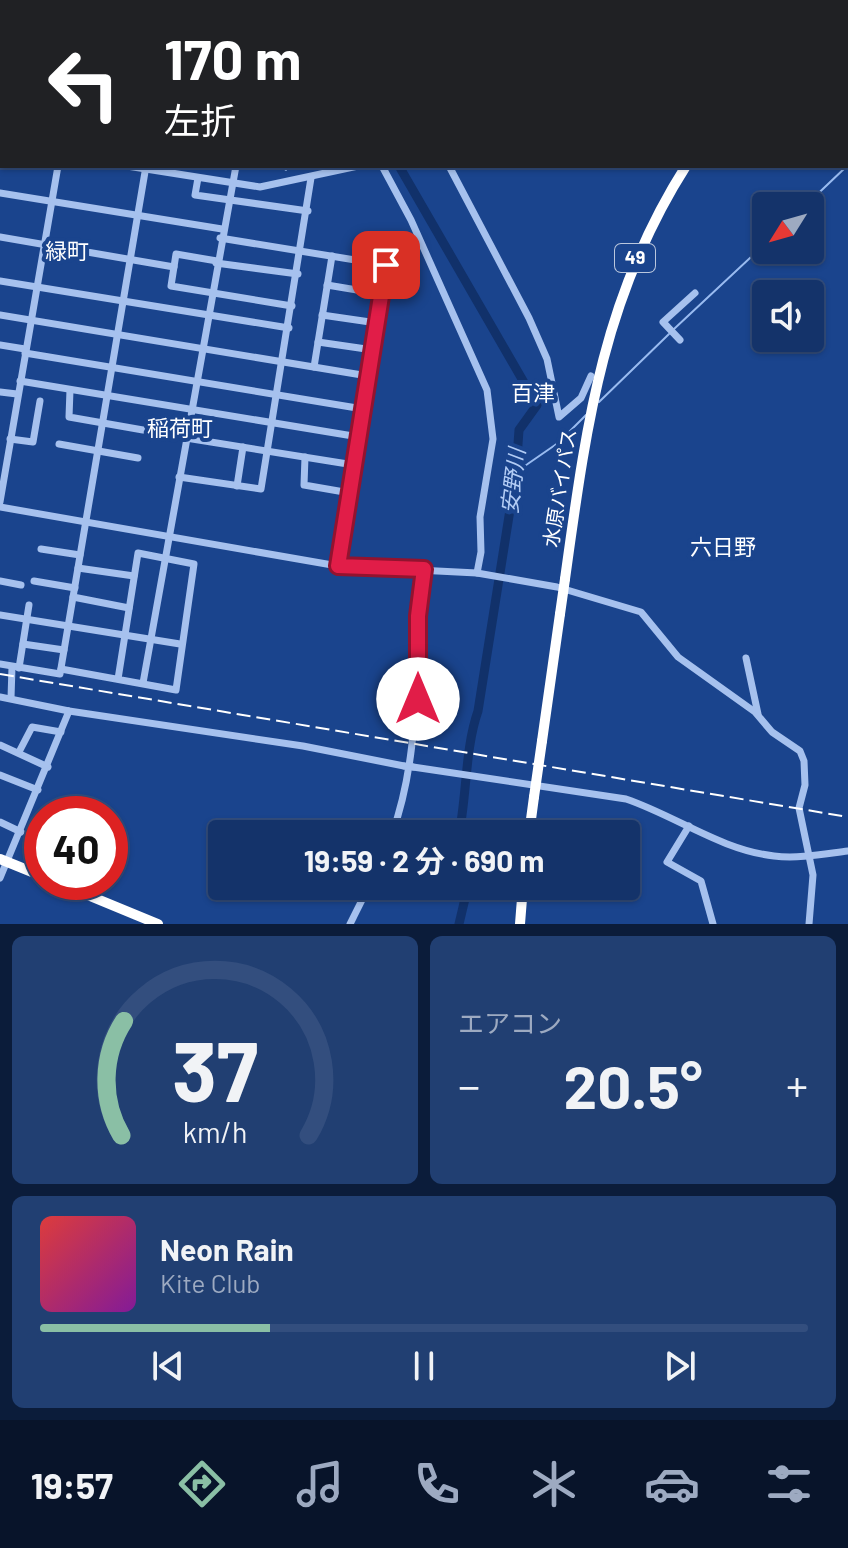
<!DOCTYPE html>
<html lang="ja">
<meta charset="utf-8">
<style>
body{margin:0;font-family:Barlow,"Noto Sans JP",sans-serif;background:#213f72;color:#f1f3f6;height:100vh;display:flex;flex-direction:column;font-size:30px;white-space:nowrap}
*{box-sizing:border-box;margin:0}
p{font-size:26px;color:#9daac1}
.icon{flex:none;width:44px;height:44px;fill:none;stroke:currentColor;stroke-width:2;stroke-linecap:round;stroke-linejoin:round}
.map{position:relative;height:924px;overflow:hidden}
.panel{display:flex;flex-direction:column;gap:12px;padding:12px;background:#0b1c3a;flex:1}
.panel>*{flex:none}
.guide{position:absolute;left:0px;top:0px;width:848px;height:168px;box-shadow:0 2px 6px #0004,0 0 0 2px #334e7e;background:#202124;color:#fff;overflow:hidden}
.needle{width:52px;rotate:233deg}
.tools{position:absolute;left:752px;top:192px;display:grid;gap:16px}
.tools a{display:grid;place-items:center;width:72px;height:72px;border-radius:8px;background:#14336a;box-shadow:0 2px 6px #0004,0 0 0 2px #334e7e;font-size:40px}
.speed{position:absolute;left:24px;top:796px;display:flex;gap:16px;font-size:40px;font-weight:700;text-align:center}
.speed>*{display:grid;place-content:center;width:104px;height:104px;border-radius:50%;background:#14336a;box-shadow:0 2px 6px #0004,0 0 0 2px #334e7e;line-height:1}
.speed .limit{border:12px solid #d22;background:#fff;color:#111}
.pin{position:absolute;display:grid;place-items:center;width:68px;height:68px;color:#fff;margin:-34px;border-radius:16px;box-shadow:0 4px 12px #0006}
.me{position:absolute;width:88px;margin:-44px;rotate:0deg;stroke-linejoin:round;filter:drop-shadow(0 0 6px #0008)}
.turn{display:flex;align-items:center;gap:28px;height:168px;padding:0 32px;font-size:36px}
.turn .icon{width:104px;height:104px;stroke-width:2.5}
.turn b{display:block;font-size:56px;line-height:68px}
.big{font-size:60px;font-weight:700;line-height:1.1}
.panel .card{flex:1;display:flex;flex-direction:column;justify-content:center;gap:12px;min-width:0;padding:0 28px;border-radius:12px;background:#213f72}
.panel .dial{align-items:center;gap:0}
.dial svg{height:208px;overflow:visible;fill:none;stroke:#334e7e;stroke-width:7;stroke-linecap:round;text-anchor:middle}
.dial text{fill:#f1f3f6;stroke:none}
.song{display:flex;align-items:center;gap:24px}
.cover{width:96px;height:96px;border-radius:12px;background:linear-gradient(135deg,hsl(0 70% 55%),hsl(290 70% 35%))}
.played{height:8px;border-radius:4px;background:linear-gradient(90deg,#8abfa5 30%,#334e7e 30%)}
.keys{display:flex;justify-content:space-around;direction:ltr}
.heat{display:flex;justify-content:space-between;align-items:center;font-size:44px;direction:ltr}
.panel .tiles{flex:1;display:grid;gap:12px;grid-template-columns:1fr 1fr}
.card:last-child{grid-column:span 2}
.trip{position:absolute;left:208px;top:820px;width:432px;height:80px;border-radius:8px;background:#14336a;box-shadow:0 2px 6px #0004,0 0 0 2px #334e7e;font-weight:700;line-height:80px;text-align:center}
.tabs{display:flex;height:128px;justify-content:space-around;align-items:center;background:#08142a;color:#9daac1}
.tabs .icon{width:56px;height:56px}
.tabs .on{color:#8abfa5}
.tabs b{font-size:36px;color:#f1f3f6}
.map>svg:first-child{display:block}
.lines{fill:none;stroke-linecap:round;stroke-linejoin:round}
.stream{stroke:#99bbf0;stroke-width:2}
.river{stroke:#11316a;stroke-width:9}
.minor{stroke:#a6c1ee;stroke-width:7}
.highway{stroke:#fff;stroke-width:10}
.rail{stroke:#fff;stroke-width:2;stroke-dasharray:14 6;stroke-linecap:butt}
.minor-bridge{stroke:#a6c1ee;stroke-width:7}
.highway-bridge{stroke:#fff;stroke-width:10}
.route-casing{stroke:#92132f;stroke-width:20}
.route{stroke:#e11d48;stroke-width:14}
.labels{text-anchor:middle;stroke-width:8;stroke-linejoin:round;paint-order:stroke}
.shield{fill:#1a448d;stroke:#bac7dd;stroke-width:2}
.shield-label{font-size:18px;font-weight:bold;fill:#fff}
.street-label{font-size:20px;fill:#fff;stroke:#1a448d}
.neighbourhood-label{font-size:22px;fill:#fff;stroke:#1a448d}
.water-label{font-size:22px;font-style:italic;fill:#b2ccf5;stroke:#1a448d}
</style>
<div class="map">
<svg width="848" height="924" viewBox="0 0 848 924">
<rect width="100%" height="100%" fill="#1a448d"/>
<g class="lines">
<g class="stream">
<polyline points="0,87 2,88"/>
<polyline points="280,166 286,170"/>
<polyline points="805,206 848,165"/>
<polyline points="674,329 766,243"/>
<polyline points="599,402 669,334"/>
<polyline points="516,472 558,443 586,415"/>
</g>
<g class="river">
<polyline points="294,0 295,2"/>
<path d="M399 166 537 405 519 430 516 472 478 711C465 748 467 794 459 834"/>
<polyline points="459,924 468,886"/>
</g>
<g class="minor">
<polyline points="24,0 29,2"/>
<polyline points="153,0 155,2"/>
<polyline points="213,0 214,2"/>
<polyline points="336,0 337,2"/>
<polyline points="81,2 84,0"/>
<polyline points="166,2 169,0"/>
<polyline points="253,2 257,0"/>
<polyline points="453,2 459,0"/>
<polyline points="646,2 647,0"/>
<polyline points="0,59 2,60"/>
<polyline points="0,144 2,144"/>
<polyline points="0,162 2,149"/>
<polyline points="127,166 260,187 358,166"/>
<polyline points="382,166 411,220 487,390 493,439 480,517 481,552 477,573"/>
<polyline points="449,166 529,318 547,359 559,417 581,398 591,376"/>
<polyline points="198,178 195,195 308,211"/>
<polyline points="0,193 222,229"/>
<polyline points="0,237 174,267"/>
<polyline points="220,238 386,265"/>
<polyline points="217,261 176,254 171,286 292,306"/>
<polyline points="216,263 298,274"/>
<polyline points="0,281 289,328"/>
<polyline points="327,285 381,294"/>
<polyline points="0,315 368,376"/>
<polyline points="322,315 377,323"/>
<polyline points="680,340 663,322 695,293"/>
<polyline points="318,342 373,350"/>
<polyline points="0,345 25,349"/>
<polyline points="25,353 363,409"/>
<polyline points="314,367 332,256"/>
<polyline points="20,381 359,437"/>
<polyline points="70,390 69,417 143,430"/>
<polyline points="0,392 17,394"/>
<polyline points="186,438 354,465"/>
<polyline points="10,439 33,442 40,401"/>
<polyline points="59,444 138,458"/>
<polyline points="305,457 304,485 350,493"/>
<polyline points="179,477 261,489 311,178"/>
<polyline points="237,486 243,447"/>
<polyline points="0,502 58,166"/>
<polyline points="0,507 338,566 477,573 557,587 641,612 678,657 755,712 772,732 800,751 804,761 805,785 799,808 813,875 809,924"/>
<polyline points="41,549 80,555"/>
<polyline points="338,566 388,255"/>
<polyline points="78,568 134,576"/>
<polyline points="0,581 21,585"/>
<polyline points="34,581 75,588"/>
<polyline points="73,597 129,608"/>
<polyline points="0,615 180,644"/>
<polyline points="23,644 64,650"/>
<polyline points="746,658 758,714"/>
<polyline points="0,664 60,674 146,166"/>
<polyline points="19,668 29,605"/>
<polyline points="61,669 176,690 194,564 138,553 118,679"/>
<polyline points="143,683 236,166"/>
<polyline points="0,697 69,711 303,746 404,766"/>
<polyline points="11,698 12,667"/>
<polyline points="0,745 48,767"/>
<polyline points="19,752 32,727 61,732"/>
<path d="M413 767 626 799C676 816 721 850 774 856 798 859 824 854 848 851"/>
<polyline points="0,775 38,790"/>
<polyline points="0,822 21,832"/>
<polyline points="689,826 667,862 701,881 713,924"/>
<path d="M392 834C423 748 413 658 424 569"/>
<polyline points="0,878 69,711"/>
<polyline points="350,924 369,886"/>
</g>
<g class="highway">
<polyline points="832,2 834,0"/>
<path d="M565 579C586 428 602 298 686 166"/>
<polyline points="542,741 560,614"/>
<polyline points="529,834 534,797"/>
<polyline points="0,859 42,876"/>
<polyline points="56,882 158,924"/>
<polyline points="520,924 523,886"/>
</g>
<polyline class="rail" points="0,674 848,817"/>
<polyline class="minor-bridge" points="404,766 413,767"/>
<g class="highway-bridge">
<polyline points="560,614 565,579"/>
<polyline points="534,797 542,741"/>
</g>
</g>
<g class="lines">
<defs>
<polyline id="route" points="386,265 338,566 424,569 418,616 418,699"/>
</defs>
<use href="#route" class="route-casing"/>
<use href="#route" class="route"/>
</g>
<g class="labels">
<rect class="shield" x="615" y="244" width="40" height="28" rx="6"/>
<g class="shield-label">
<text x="635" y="264">49</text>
</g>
<g class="street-label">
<text transform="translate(560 488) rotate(-81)" y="7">水原バイパス</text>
</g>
<g class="neighbourhood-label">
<text x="67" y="259">緑町</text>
<text x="533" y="401">百津</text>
<text x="180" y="436">稲荷町</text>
<text x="723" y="555">六日野</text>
</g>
<g class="water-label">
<text transform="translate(513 481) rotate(-83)" y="8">安野川</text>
</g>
</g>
</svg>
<div class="tools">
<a><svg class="needle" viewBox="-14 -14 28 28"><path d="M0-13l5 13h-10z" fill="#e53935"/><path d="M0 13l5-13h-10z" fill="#9daac1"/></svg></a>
<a><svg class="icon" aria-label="sound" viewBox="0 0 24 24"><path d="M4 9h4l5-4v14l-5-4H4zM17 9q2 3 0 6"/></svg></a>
</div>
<div class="speed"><div class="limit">40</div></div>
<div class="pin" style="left:386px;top:265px;background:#d93025"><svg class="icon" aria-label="arrive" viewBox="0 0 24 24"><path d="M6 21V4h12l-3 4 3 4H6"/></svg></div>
<svg class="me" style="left:418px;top:699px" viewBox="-20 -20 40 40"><circle r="19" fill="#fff"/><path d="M0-13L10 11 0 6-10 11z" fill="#e11d48"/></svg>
<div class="trip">19:59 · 2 分 · 690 m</div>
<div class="guide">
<div class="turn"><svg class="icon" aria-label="left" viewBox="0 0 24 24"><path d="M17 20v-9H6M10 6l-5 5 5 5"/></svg><div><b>170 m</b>左折</div></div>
</div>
</div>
<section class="panel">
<div class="tiles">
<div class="card dial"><svg viewBox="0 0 100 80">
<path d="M14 69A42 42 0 1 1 86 69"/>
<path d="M14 69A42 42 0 0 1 15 25" stroke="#8abfa5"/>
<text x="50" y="56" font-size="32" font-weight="700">37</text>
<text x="50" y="72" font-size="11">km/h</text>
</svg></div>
<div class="card"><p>エアコン</p>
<div class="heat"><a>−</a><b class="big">20.5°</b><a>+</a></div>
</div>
<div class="card">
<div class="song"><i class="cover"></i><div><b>Neon Rain</b><p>Kite Club</p></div></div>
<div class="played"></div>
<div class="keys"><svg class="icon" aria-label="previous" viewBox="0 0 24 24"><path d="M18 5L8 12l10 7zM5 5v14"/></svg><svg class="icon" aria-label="pause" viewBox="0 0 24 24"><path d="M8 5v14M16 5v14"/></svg><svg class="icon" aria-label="next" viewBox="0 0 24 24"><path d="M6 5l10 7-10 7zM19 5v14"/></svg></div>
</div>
</div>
</section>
<nav class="tabs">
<b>19:57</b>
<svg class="icon on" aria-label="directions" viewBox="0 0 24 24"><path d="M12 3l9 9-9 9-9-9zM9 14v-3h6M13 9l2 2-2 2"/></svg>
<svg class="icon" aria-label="music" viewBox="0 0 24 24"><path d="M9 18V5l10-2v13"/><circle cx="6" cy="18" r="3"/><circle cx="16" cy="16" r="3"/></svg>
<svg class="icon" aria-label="phone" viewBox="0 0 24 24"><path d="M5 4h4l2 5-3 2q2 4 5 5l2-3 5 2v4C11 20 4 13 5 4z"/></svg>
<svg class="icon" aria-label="climate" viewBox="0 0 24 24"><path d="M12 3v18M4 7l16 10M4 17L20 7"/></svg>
<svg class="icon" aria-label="car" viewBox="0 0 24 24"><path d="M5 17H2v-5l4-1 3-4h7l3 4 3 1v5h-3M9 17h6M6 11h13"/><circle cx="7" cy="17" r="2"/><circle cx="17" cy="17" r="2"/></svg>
<svg class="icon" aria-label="filters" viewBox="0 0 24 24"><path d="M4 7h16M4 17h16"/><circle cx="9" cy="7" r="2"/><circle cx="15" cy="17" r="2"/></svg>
</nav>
